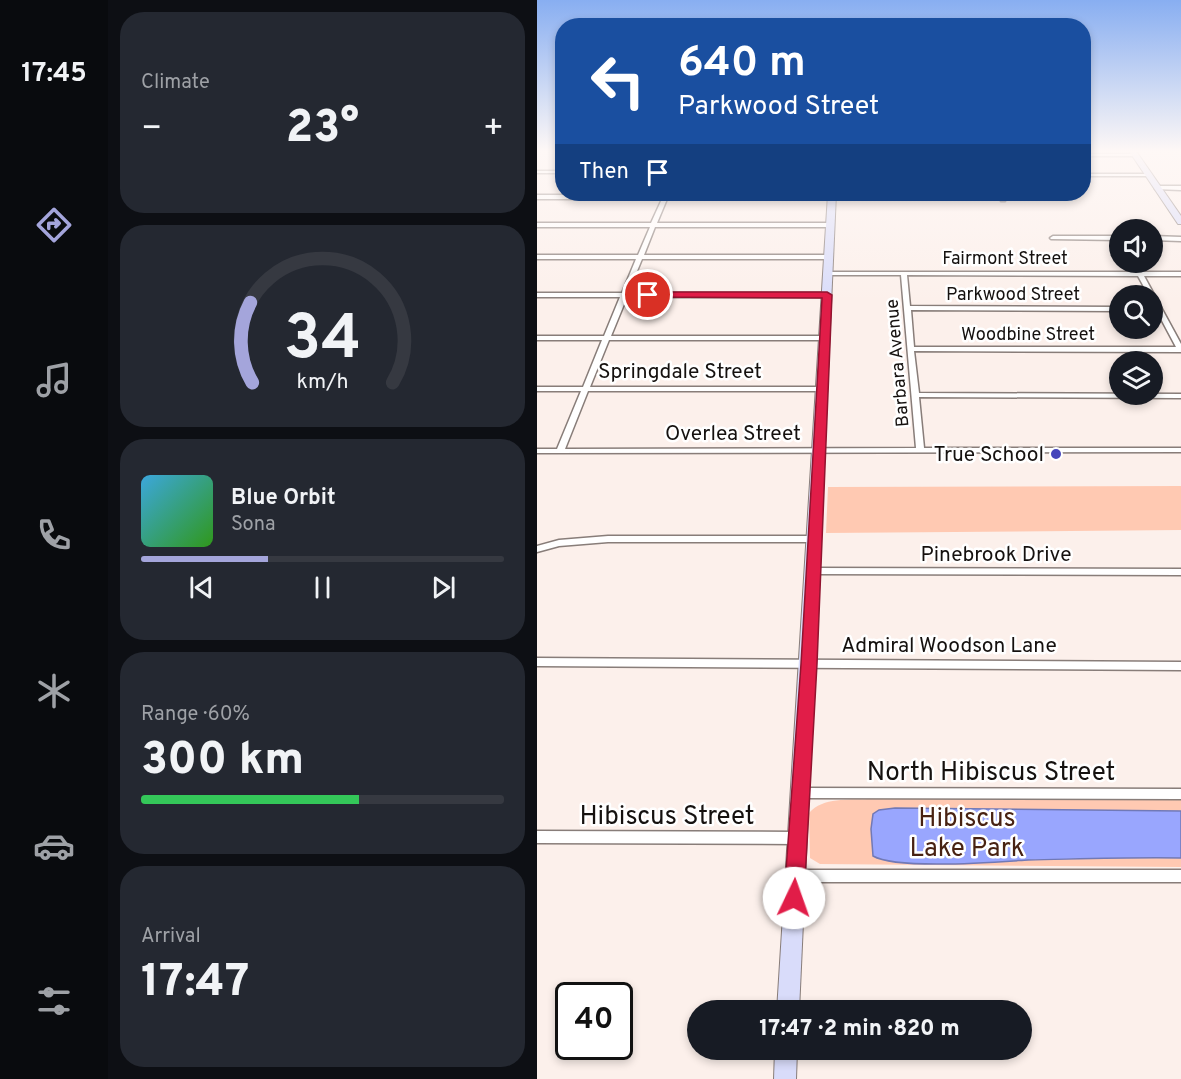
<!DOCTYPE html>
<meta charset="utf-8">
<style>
body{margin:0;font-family:Overpass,sans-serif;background:#242831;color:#f1f3f6;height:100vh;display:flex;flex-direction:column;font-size:22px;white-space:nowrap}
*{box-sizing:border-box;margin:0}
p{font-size:20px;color:#9ea1a6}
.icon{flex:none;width:33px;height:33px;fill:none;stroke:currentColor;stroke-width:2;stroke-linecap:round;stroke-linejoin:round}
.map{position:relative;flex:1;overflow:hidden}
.details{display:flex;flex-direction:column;gap:12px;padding:12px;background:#0d0f14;width:429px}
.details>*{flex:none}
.guide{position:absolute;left:18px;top:18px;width:536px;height:183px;border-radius:24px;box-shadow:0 3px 9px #0003;background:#1a4fa0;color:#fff;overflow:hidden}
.fabs{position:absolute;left:572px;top:219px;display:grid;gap:12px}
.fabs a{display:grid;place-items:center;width:54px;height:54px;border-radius:50%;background:#171b24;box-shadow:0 3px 9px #0003;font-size:30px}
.speed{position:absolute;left:18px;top:982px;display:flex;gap:12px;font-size:30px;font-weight:700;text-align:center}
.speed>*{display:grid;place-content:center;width:78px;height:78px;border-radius:50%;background:#171b24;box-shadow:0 3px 9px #0003;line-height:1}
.speed .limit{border:3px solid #111;border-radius:9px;background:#fff;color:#111}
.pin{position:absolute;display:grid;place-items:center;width:51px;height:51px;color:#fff;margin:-26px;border:3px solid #fff;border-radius:50%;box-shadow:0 2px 6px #0007}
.me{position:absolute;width:66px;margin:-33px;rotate:3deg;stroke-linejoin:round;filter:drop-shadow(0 0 4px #0008)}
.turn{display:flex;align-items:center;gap:21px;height:126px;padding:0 24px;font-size:27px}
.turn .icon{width:78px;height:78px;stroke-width:2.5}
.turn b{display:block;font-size:42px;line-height:51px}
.then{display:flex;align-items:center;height:57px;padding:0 24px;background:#0003;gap:12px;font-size:22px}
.big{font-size:45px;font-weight:800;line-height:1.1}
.details .card{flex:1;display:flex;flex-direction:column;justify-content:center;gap:9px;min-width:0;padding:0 21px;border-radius:24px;background:#242831}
.details .dial{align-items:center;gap:0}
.dial svg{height:156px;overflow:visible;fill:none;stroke:#363941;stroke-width:7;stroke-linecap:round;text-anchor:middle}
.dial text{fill:#f1f3f6;stroke:none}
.song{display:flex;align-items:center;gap:18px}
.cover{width:72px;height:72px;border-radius:9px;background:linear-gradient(135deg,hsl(200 70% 55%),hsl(110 70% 35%))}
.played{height:6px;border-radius:3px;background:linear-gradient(90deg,#a4a5db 35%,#363941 35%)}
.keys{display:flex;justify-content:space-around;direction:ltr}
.heat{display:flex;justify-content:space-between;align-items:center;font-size:33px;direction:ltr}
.charge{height:9px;border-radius:4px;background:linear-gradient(90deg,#34c759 60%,#363941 0)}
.trip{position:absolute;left:150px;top:1000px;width:345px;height:60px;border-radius:30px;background:#171b24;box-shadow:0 3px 9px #0003;font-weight:800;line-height:60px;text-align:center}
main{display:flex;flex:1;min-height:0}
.dock{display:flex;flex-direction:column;width:108px;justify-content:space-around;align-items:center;background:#090b0e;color:#9ea1a6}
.dock .icon{width:42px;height:42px}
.dock .active{color:#a4a5db}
.dock b{font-size:27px;color:#f1f3f6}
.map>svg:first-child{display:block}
.green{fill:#ffc9b2}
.water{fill:#99a6fe;stroke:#7179b6;stroke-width:1.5}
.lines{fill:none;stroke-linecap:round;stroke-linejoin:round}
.street-casing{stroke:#887d79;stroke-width:3}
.secondary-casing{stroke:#887d79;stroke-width:2}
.street{fill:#fff;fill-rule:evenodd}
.secondary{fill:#d9dcfa;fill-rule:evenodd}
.route{fill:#e11d48;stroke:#92132f;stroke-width:1.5}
.poi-dot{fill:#4545bb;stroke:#fff;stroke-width:2}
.labels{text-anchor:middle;stroke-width:5;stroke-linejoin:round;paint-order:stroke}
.far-street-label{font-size:18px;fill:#15110f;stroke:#fff}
.street-label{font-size:21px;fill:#15110f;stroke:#fff}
.poi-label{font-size:21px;fill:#15110f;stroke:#fff;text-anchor:end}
.near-street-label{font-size:26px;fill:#15110f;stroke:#fff}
.near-park-label{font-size:26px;fill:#482212;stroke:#fff}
</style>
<main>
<nav class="dock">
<b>17:45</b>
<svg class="icon active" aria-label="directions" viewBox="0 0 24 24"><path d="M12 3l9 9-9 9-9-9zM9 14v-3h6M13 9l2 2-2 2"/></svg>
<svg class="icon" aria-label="music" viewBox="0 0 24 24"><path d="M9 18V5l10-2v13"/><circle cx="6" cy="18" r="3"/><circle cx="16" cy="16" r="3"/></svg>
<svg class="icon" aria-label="phone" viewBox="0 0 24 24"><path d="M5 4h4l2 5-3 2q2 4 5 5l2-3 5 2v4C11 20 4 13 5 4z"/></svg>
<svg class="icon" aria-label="climate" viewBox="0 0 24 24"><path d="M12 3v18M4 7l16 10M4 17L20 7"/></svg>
<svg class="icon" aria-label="car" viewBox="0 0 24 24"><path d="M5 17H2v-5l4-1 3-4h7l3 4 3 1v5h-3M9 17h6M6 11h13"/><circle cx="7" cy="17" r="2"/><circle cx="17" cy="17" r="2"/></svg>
<svg class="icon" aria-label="filters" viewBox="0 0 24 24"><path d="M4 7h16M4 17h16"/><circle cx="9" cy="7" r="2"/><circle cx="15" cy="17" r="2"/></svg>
</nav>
<section class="details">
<div class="card"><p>Climate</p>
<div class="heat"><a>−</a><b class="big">23°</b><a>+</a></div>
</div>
<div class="card dial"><svg viewBox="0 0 100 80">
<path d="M14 69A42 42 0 1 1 86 69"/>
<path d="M14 69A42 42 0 0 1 13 28" stroke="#a4a5db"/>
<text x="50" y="56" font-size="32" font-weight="700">34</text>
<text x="50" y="72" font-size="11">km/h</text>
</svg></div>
<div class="card">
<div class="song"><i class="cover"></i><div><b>Blue Orbit</b><p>Sona</p></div></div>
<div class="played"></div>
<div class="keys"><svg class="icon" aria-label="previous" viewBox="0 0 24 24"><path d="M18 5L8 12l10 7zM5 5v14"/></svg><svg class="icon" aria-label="pause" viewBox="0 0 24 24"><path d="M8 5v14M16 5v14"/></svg><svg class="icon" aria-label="next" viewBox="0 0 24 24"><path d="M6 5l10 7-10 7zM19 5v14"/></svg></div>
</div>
<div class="card"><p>Range · 60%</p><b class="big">300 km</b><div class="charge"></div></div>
<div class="card"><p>Arrival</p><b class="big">17:47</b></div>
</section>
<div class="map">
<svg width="644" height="1079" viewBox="0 0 644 1079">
<rect width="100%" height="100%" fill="#fcf0eb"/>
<g class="green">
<polygon points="644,486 644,530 289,533 291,487"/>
<path d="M331 799H644V867L283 864 273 858 272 813C286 797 312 800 331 799Z"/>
</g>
<path class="water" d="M358 808 644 811V858C593 857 542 859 491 860 459 862 360 870 336 856L334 829 336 814 342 810Z"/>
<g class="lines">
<defs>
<g id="street">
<polygon points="546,154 598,154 600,155 598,156 546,156"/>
<rect x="0" y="171" width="26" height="2"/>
<polygon points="546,174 611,174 613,175 611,176 546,176"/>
<polygon points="620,186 644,186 644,190 618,189 618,187"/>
<path d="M127 194H131V195H295L298 197 295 199H130L120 223H293L296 225 293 227H118L107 255H292L295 257 292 259H105L91 293H290L293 295 290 297H90L74 336H287L290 338 287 340H72L53 387H285L289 389 285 391H51L28 449 379 448 364 275H291L288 273 289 272H644V276H607L644 344V352L377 351 382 393 644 394V398L382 397 387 448H644V452L0 453V449H20L44 391H0V387H46L65 340H0V336H67L83 297H0V293H85L99 259H0V255H101L113 227H0V223H114L125 199H0V195H126ZM370 275 601 276 612 296H615V302L639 347H377L374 310 582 311V307L373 306Z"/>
<polygon points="462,194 466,194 468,201 464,201"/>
<polygon points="516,236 582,236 582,240 514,239 513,238"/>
<polygon points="615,236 644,237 644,241 615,240"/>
<polygon points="71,536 277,536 281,539 277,542 71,542 22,546 0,552 0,546 22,540"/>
<polygon points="275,568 644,569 644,575 275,574 270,571"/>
<polygon points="0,658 644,662 644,670 0,666"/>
<polygon points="263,788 644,789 644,799 263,798 259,797 257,793 259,789"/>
<polygon points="0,831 260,832 264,834 266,838 264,842 260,844 0,843"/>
<polygon points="258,870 644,870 644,882 258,882 253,880 252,876 253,872"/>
</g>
<g id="secondary">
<polygon points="592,151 599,151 644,216 644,224 641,224"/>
<polygon points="291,194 299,194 262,1011 240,1011"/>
<polygon points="238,1050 260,1050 259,1079 237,1079"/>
</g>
</defs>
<use href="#street" class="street-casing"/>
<use href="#secondary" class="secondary-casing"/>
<use href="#street" class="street"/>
<use href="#secondary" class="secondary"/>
</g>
<linearGradient id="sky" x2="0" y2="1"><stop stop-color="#88aef1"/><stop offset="0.5" stop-color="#fef8f6"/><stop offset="1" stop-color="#fef8f6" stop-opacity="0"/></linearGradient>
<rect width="644" height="302" fill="url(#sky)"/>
<polygon class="route" points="290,292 295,295 280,664 267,898 264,905 257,907 250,905 247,898 264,664 285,298 111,297 106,295 111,292"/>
<circle class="poi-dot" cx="519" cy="454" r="6"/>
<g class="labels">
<g class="far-street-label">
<text x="468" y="264">Fairmont Street</text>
<text x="476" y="300">Parkwood Street</text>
<text x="491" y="340">Woodbine Street</text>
<text transform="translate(360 363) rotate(-95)" y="6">Barbara Avenue</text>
</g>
<g class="street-label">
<text x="143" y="378">Springdale Street</text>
<text x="196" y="440">Overlea Street</text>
<text x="459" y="561">Pinebrook Drive</text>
<text x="412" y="652">Admiral Woodson Lane</text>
</g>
<g class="poi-label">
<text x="507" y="461">True School</text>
</g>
<g class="near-street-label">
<text x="454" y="780">North Hibiscus Street</text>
<text x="130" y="824">Hibiscus Street</text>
</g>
<g class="near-park-label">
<text x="430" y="826">Hibiscus<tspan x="430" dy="30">Lake Park</tspan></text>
</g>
</g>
</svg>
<div class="fabs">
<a><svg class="icon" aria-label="sound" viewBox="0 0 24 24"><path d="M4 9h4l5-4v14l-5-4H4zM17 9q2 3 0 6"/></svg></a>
<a><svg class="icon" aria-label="search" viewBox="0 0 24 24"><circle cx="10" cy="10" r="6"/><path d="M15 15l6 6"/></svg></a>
<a><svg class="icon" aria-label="layers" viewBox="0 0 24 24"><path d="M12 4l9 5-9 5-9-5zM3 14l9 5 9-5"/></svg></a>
</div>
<div class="speed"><div class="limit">40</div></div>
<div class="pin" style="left:111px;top:295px;background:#d93025"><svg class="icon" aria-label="arrive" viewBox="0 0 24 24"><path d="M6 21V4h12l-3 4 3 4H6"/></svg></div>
<svg class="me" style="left:257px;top:898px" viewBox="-20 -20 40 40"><circle r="19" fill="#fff"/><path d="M0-13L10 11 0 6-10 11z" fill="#e11d48"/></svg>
<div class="trip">17:47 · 2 min · 820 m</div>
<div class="guide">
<div class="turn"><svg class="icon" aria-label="left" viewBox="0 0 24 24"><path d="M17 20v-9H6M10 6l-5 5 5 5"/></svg><div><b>640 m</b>Parkwood Street</div></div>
<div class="then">Then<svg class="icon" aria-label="arrive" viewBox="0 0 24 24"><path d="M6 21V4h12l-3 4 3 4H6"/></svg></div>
</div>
</div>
</main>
